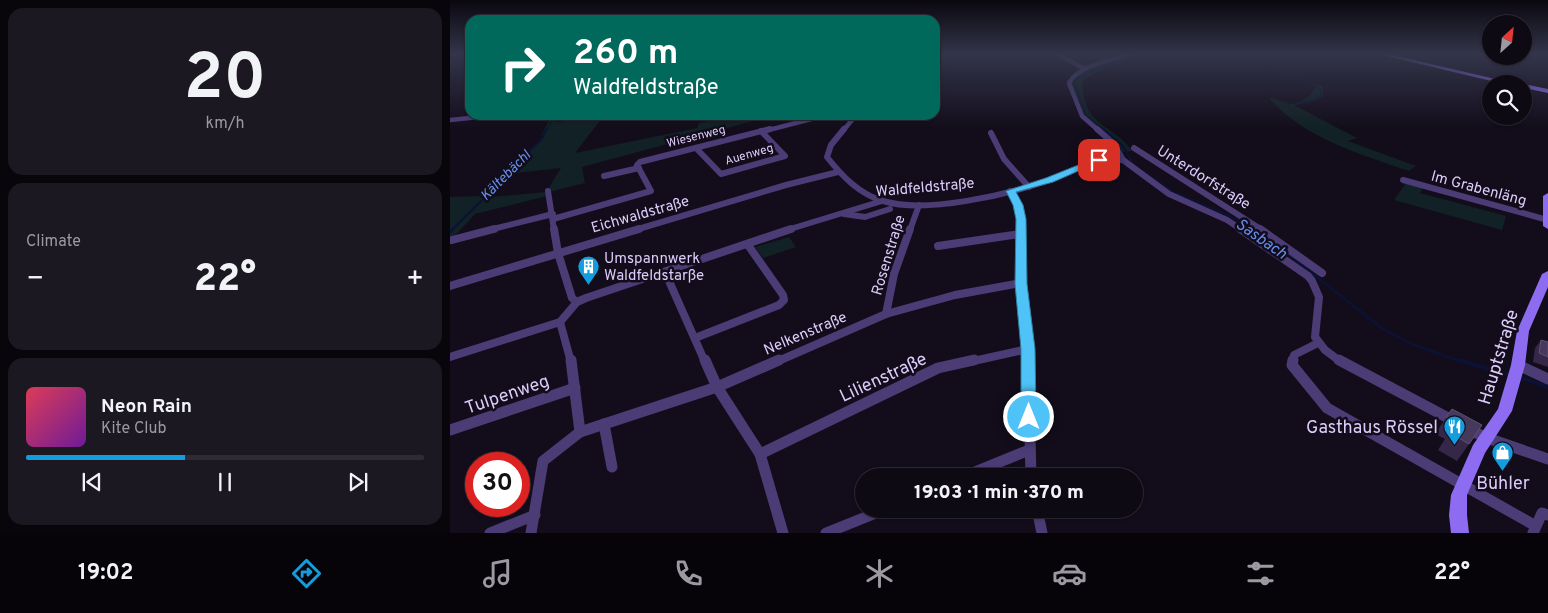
<!DOCTYPE html>
<meta charset="utf-8">
<style>
body{margin:0;font-family:Overpass,sans-serif;background:#1c1822;color:#f1f3f6;height:100vh;display:flex;flex-direction:column;font-size:19px;white-space:nowrap}
*{box-sizing:border-box;margin:0}
p{font-size:16px;color:#9b9aa0}
.icon{flex:none;width:28px;height:28px;fill:none;stroke:currentColor;stroke-width:2;stroke-linecap:round;stroke-linejoin:round}
.map{position:relative;flex:1;overflow:hidden}
.panel{display:flex;flex-direction:column;gap:8px;padding:8px;background:#08060b;width:450px}
.panel>*{flex:none}
.banner{position:absolute;left:15px;top:15px;width:475px;height:105px;border-radius:15px;box-shadow:0 1px 4px #0004,0 0 0 1px #2e2b34;background:#00695c;color:#fff;overflow:hidden}
.needle{width:32px;rotate:27deg}
.tools{position:absolute;left:1032px;top:15px;display:grid;gap:10px}
.tools a{display:grid;place-items:center;width:50px;height:50px;border-radius:50%;background:#0e0a14;box-shadow:0 1px 4px #0004,0 0 0 1px #2e2b34;font-size:25px}
.speed{position:absolute;left:15px;top:452px;display:flex;gap:10px;font-size:25px;font-weight:700;text-align:center}
.speed>*{display:grid;place-content:center;width:65px;height:65px;border-radius:50%;background:#0e0a14;box-shadow:0 1px 4px #0004,0 0 0 1px #2e2b34;line-height:1}
.speed .limit{border:8px solid #d22;background:#fff;color:#111}
.pin{position:absolute;display:grid;place-items:center;width:42px;height:42px;color:#fff;margin:-21px;border-radius:10px;box-shadow:0 2px 8px #0006}
.me{position:absolute;width:55px;margin:-28px;rotate:0deg;stroke-linejoin:round;filter:drop-shadow(0 0 4px #0008)}
.turn{display:flex;align-items:center;gap:18px;height:105px;padding:0 25px;font-size:22px}
.turn .icon{width:65px;height:65px;stroke-width:2.5}
.turn b{display:block;font-size:35px;line-height:42px}
.big{font-size:38px;font-weight:800;line-height:1.1}
.panel .widget{flex:1;display:flex;flex-direction:column;justify-content:center;gap:8px;min-width:0;padding:0 18px;border-radius:15px;background:#1c1822}
.panel .dial{align-items:center;gap:0}
.dial b{font-size:65px;line-height:1}
.song{display:flex;align-items:center;gap:15px}
.cover{width:60px;height:60px;border-radius:8px;background:linear-gradient(135deg,hsl(350 70% 55%),hsl(280 70% 35%))}
.played{height:5px;border-radius:2px;background:linear-gradient(90deg,#149dde 40%,#2e2b34 40%)}
.keys{display:flex;justify-content:space-around;direction:ltr}
.heat{display:flex;justify-content:space-between;align-items:center;font-size:28px;direction:ltr}
.trip{position:absolute;left:405px;top:468px;width:288px;height:50px;border-radius:25px;background:#0e0a14;box-shadow:0 1px 4px #0004,0 0 0 1px #2e2b34;font-weight:800;line-height:50px;text-align:center}
.menu{display:flex;height:80px;justify-content:space-around;align-items:center;background:#060408;color:#9b9aa0}
.menu .icon{width:35px;height:35px}
.menu .selected{color:#149dde}
.menu b{font-size:22px;color:#f1f3f6}
main{display:flex;flex:1;min-height:0}
.map>svg:first-child{display:block}
.green{fill:#112125}
.lines{fill:none;stroke-linecap:round;stroke-linejoin:round}
.stream-far3{stroke:#0c1235;stroke-width:1}
.stream-far2{stroke:#0c1235;stroke-width:2}
.stream-far1{stroke:#0c1235;stroke-width:2.5}
.stream{stroke:#0c1235;stroke-width:4}
.street-far3{stroke:#4b3c76;stroke-width:4.5}
.street-far2{stroke:#4b3c76;stroke-width:6}
.street-far1{stroke:#4b3c76;stroke-width:8}
.street{stroke:#4b3c76;stroke-width:11}
.secondary{fill:#8d6cf1;fill-rule:evenodd}
.wall{fill:#352748}
.building{fill:#47395b;stroke:#5e5074}
.route{fill:#4fc3f7;stroke:#337fa1}
.labels{text-anchor:middle;stroke-width:5;stroke-linejoin:round;paint-order:stroke}
.far-street-label{font-size:12px;fill:#dcccfa;stroke:#130d1b}
.far-water-label{font-size:14px;font-style:italic;fill:#6490f1;stroke:#130d1b}
.street-label{font-size:15px;fill:#dcccfa;stroke:#130d1b}
.poi-label{font-size:15px;fill:#dcccfa;stroke:#130d1b;text-anchor:start}
.water-label{font-size:16px;font-style:italic;fill:#6490f1;stroke:#130d1b}
.near-street-label{font-size:18px;fill:#dcccfa;stroke:#130d1b}
.near-poi-label{font-size:18px;fill:#dcccfa;stroke:#130d1b;text-anchor:end}
</style>
<main>
<section class="panel">
<div class="widget dial"><b>20</b><p>km/h</p></div>
<div class="widget"><p>Climate</p>
<div class="heat"><a>−</a><b class="big">22°</b><a>+</a></div>
</div>
<div class="widget">
<div class="song"><i class="cover"></i><div><b>Neon Rain</b><p>Kite Club</p></div></div>
<div class="played"></div>
<div class="keys"><svg class="icon" aria-label="previous" viewBox="0 0 24 24"><path d="M18 5L8 12l10 7zM5 5v14"/></svg><svg class="icon" aria-label="pause" viewBox="0 0 24 24"><path d="M8 5v14M16 5v14"/></svg><svg class="icon" aria-label="next" viewBox="0 0 24 24"><path d="M6 5l10 7-10 7zM19 5v14"/></svg></div>
</div>
</section>
<div class="map">
<svg width="1098" height="533" viewBox="0 0 1098 533">
<rect width="100%" height="100%" fill="#130d1b"/>
<g class="green">
<path d="M686 54H694L652 69 633 80C631 127 663 123 682 151L673 152C666 141 654 135 644 126 631 115 626 100 621 85 629 65 666 60 686 54Z"/>
<path d="M854 81 873 86V96L862 102 844 105 907 138 898 141 966 166 959 171C910 154 854 138 819 98 826 98 828 101 835 102 848 106 861 97 866 86Z"/>
<polygon points="102,115 111,115 106,122 152,118 125,153 247,128 249,123 287,115 325,115 132,167 135,183 99,192 98,189 111,168 56,174 95,136 91,136"/>
<polygon points="957,182 973,187 970,193 1056,216 1052,230 944,200"/>
<polygon points="96,192 97,196 25,214 0,241 0,197 31,196 30,198"/>
<polygon points="339,237 346,247 313,258 305,247"/>
</g>
<g class="lines">
<g class="stream-far3">
<polyline points="837,54 835,76 867,86 870,88 871,95 861,101 837,104"/>
<polyline points="940,54 981,64"/>
<polyline points="989,65 1000,61 1011,61 1098,79"/>
<polyline points="96,131 106,115"/>
<polyline points="655,131 636,115 624,82 640,70 690,54"/>
</g>
<g class="stream-far2">
<polyline points="653,129 673,146 684,165 723,192 780,216 804,230"/>
<polyline points="2,230 43,189 56,171 90,141 97,129"/>
</g>
<g class="stream-far1">
<polyline points="802,229 810,234"/>
<polyline points="0,232 3,229"/>
<polyline points="830,248 933,329 962,344 1012,362"/>
</g>
<g class="stream">
<polyline points="1008,360 1061,375"/>
<polyline points="1069,377 1098,387"/>
</g>
<g class="street-far3">
<polyline points="607,54 635,69"/>
<polyline points="0,120 29,117"/>
<polyline points="315,131 365,118 404,118"/>
<polyline points="393,131 406,115"/>
<path d="M649 131 632 116 619 83C628 65 663 60 681 54"/>
</g>
<g class="street-far2">
<path d="M394 129 381 145 377 157C392 176 409 194 433 201 476 214 555 195 597 181 630 170 635 159 673 160"/>
<polyline points="647,129 664,144 673,160 719,194 777,220 792,230"/>
<polyline points="541,133 554,159 579,187"/>
<polyline points="246,148 271,174 335,156 311,131"/>
<polyline points="684,148 812,230"/>
<polyline points="154,176 189,168"/>
<polyline points="953,180 1098,220"/>
<polyline points="98,191 104,230"/>
<polyline points="560,191 568,205 571,230"/>
<polyline points="394,214 415,217 440,209"/>
<polyline points="103,219 201,191 187,165 190,162 320,129"/>
<polyline points="39,230 103,214"/>
<polyline points="185,230 336,185 388,172"/>
<polyline points="337,230 432,201"/>
<polyline points="460,230 469,205"/>
</g>
<g class="street-far1">
<polyline points="104,229 108,253 122,298 127,302"/>
<polyline points="571,229 571,283 578,362"/>
<polyline points="790,229 858,276 862,281 869,297 865,337 875,350 891,362"/>
<polyline points="810,229 872,273"/>
<polyline points="2,240 44,229"/>
<polyline points="488,246 570,234"/>
<polyline points="215,272 255,362"/>
<polyline points="0,286 189,229"/>
<polyline points="436,314 444,274 460,229"/>
<polyline points="110,322 121,362"/>
<polyline points="245,338 329,305 334,300 333,295 298,245"/>
<polyline points="0,357 110,322 127,302 136,298 341,229"/>
<polyline points="326,362 436,314 505,295 571,283"/>
<polyline points="519,362 578,349"/>
<polyline points="843,362 844,355 868,343"/>
</g>
<g class="street">
<polyline points="121,360 130,432 267,387 329,360"/>
<polyline points="255,360 267,387 310,454 333,533"/>
<polyline points="578,360 581,476"/>
<polyline points="843,360 842,365 877,408 1084,525"/>
<polyline points="889,360 1004,421"/>
<polyline points="1068,365 1098,379"/>
<polyline points="154,424 162,467"/>
<polyline points="1018,429 1037,438 1098,459"/>
<polyline points="0,430 125,388"/>
<polyline points="310,454 488,368 524,360"/>
<polyline points="515,476 579,450"/>
<polyline points="587,509 592,533"/>
<polyline points="40,533 85,515"/>
<polyline points="81,533 93,461 130,432"/>
<polyline points="376,533 436,509"/>
<polyline points="1083,533 1092,513 1098,515"/>
</g>
<g class="secondary">
<polygon points="928,54 938,54 1067,84 1054,84"/>
<polygon points="1074,84 1098,89 1098,93 1074,88"/>
<polygon points="1098,193 1098,229 1093,226 1093,196"/>
<polygon points="1098,271 1098,287 1079,331 1075,365 1062,411 1035,453 1017,495 1017,515 1019,533 1001,533 999,515 1001,495 1023,445 1048,409 1061,365 1067,331 1092,274"/>
</g>
</g>
<g class="wall">
<polygon points="1091,340 1098,342 1098,367 1083,362 1085,348"/>
<polygon points="1002,409 1019,444 1007,461 988,450 995,439 985,434"/>
</g>
<g class="building">
<polygon points="1091,340 1098,342 1098,357 1089,353"/>
<polygon points="1002,409 1032,425 1019,444 1000,433 1007,423 996,417"/>
</g>
<linearGradient id="sky" x2="0" y2="1"><stop stop-color="#0a070f"/><stop offset="0.42" stop-color="#33354a"/><stop offset="1" stop-color="#33354a" stop-opacity="0"/></linearGradient>
<rect width="1098" height="128" fill="url(#sky)"/>
<polygon class="route" points="646,158 653,160 603,182 566,192 573,205 576,219 577,284 585,349 586,417 584,421 579,423 573,421 571,417 571,349 565,284 566,219 563,205 556,191 596,178"/>
<defs>
<symbol id="building-pin" viewBox="-11 -11 22 30"><path d="M0 17L-7.5 6A9.5 9.5 0 1 1 7.5 6Z" fill="#149dde" stroke="#130d1b"/><path d="M-4-6H4V6H1V3H-1V6H-4ZM-2.5-4.3h1.7v1.8h-1.7ZM.8-4.3h1.7v1.8H.8ZM-2.5-1h1.7V.8h-1.7ZM.8-1h1.7V.8H.8Z" fill="#fff"/></symbol>
<symbol id="restaurant-pin" viewBox="-11 -11 22 30"><path d="M0 17L-7.5 6A9.5 9.5 0 1 1 7.5 6Z" fill="#149dde" stroke="#130d1b"/><path d="M-5-6h1v4h1v-4h1v4h1v-4h1v5L-1.5 .5V6h-2V.5L-5-1ZM5-6V6H3V1.5H1.5Q1.5-4 5-6Z" fill="#fff"/></symbol>
<symbol id="shop-pin" viewBox="-11 -11 22 30"><path d="M0 17L-7.5 6A9.5 9.5 0 1 1 7.5 6Z" fill="#149dde" stroke="#130d1b"/><path d="M-5-2.5h2.3a2.7 3.5 0 0 1 5.4 0H5L5.5 6h-11ZM-1.5-2.5h3a1.5 2.3 0 0 0-3 0Z" fill="#fff"/></symbol>
</defs>
<g fill-rule="evenodd">
<use href="#building-pin" x="126" y="254" width="25" height="34"/>
<use href="#restaurant-pin" x="992" y="414" width="25" height="34"/>
<use href="#shop-pin" x="1040" y="440" width="25" height="34"/>
</g>
<g class="labels">
<g class="far-street-label">
<text transform="translate(246 136) rotate(-14)" y="4">Wiesenweg</text>
<text transform="translate(299 154) rotate(-16)" y="4">Auenweg</text>
</g>
<g class="far-water-label">
<text transform="translate(55 175) rotate(-45)" y="5">Kältebächl</text>
</g>
<g class="street-label">
<text transform="translate(754 177) rotate(32)" y="5">Unterdorfstraße</text>
<text transform="translate(475 187) rotate(-5)" y="5">Waldfeldstraße</text>
<text transform="translate(1029 188) rotate(15)" y="5">Im Grabenläng</text>
<text transform="translate(190 214) rotate(-16)" y="5">Eichwaldstraße</text>
<text transform="translate(438 255) rotate(-73)" y="5">Rosenstraße</text>
<text transform="translate(355 333) rotate(-23)" y="5">Nelkenstraße</text>
</g>
<g class="poi-label">
<text x="154" y="263">Umspannwerk<tspan x="154" dy="17">Waldfeldstarße</tspan></text>
</g>
<g class="water-label">
<text transform="translate(812 238) rotate(35)" y="6">Sasbach</text>
</g>
<g class="near-street-label">
<text transform="translate(1048 357) rotate(-73)" y="6">Hauptstraße</text>
<text transform="translate(433 377) rotate(-25)" y="6">Lilienstraße</text>
<text transform="translate(57 394) rotate(-19)" y="6">Tulpenweg</text>
</g>
<g class="near-poi-label">
<text x="988" y="433">Gasthaus Rössel</text>
<text x="1053" y="489" text-anchor="middle">Bühler</text>
</g>
</g>
</svg>
<div class="tools">
<a><svg class="needle" viewBox="-14 -14 28 28"><path d="M0-13l5 13h-10z" fill="#e53935"/><path d="M0 13l5-13h-10z" fill="#9b9aa0"/></svg></a>
<a><svg class="icon" aria-label="search" viewBox="0 0 24 24"><circle cx="10" cy="10" r="6"/><path d="M15 15l6 6"/></svg></a>
</div>
<div class="speed"><div class="limit">30</div></div>
<div class="pin" style="left:649px;top:160px;background:#d93025"><svg class="icon" aria-label="arrive" viewBox="0 0 24 24"><path d="M6 21V4h12l-3 4 3 4H6"/></svg></div>
<svg class="me" style="left:579px;top:417px" viewBox="-20 -20 40 40"><circle r="17" fill="#4fc3f7" stroke="#fff" stroke-width="3"/><path d="M0-11L8 9 0 5-8 9z" fill="#fff"/></svg>
<div class="trip">19:03 · 1 min · 370 m</div>
<div class="banner">
<div class="turn"><svg class="icon" aria-label="right" viewBox="0 0 24 24"><path d="M7 20v-9h11M14 6l5 5-5 5"/></svg><div><b>260 m</b>Waldfeldstraße</div></div>
</div>
</div>
</main>
<nav class="menu">
<b>19:02</b>
<svg class="icon selected" aria-label="directions" viewBox="0 0 24 24"><path d="M12 3l9 9-9 9-9-9zM9 14v-3h6M13 9l2 2-2 2"/></svg>
<svg class="icon" aria-label="music" viewBox="0 0 24 24"><path d="M9 18V5l10-2v13"/><circle cx="6" cy="18" r="3"/><circle cx="16" cy="16" r="3"/></svg>
<svg class="icon" aria-label="phone" viewBox="0 0 24 24"><path d="M5 4h4l2 5-3 2q2 4 5 5l2-3 5 2v4C11 20 4 13 5 4z"/></svg>
<svg class="icon" aria-label="climate" viewBox="0 0 24 24"><path d="M12 3v18M4 7l16 10M4 17L20 7"/></svg>
<svg class="icon" aria-label="car" viewBox="0 0 24 24"><path d="M5 17H2v-5l4-1 3-4h7l3 4 3 1v5h-3M9 17h6M6 11h13"/><circle cx="7" cy="17" r="2"/><circle cx="17" cy="17" r="2"/></svg>
<svg class="icon" aria-label="filters" viewBox="0 0 24 24"><path d="M4 7h16M4 17h16"/><circle cx="9" cy="7" r="2"/><circle cx="15" cy="17" r="2"/></svg>
<b>22°</b>
</nav>
